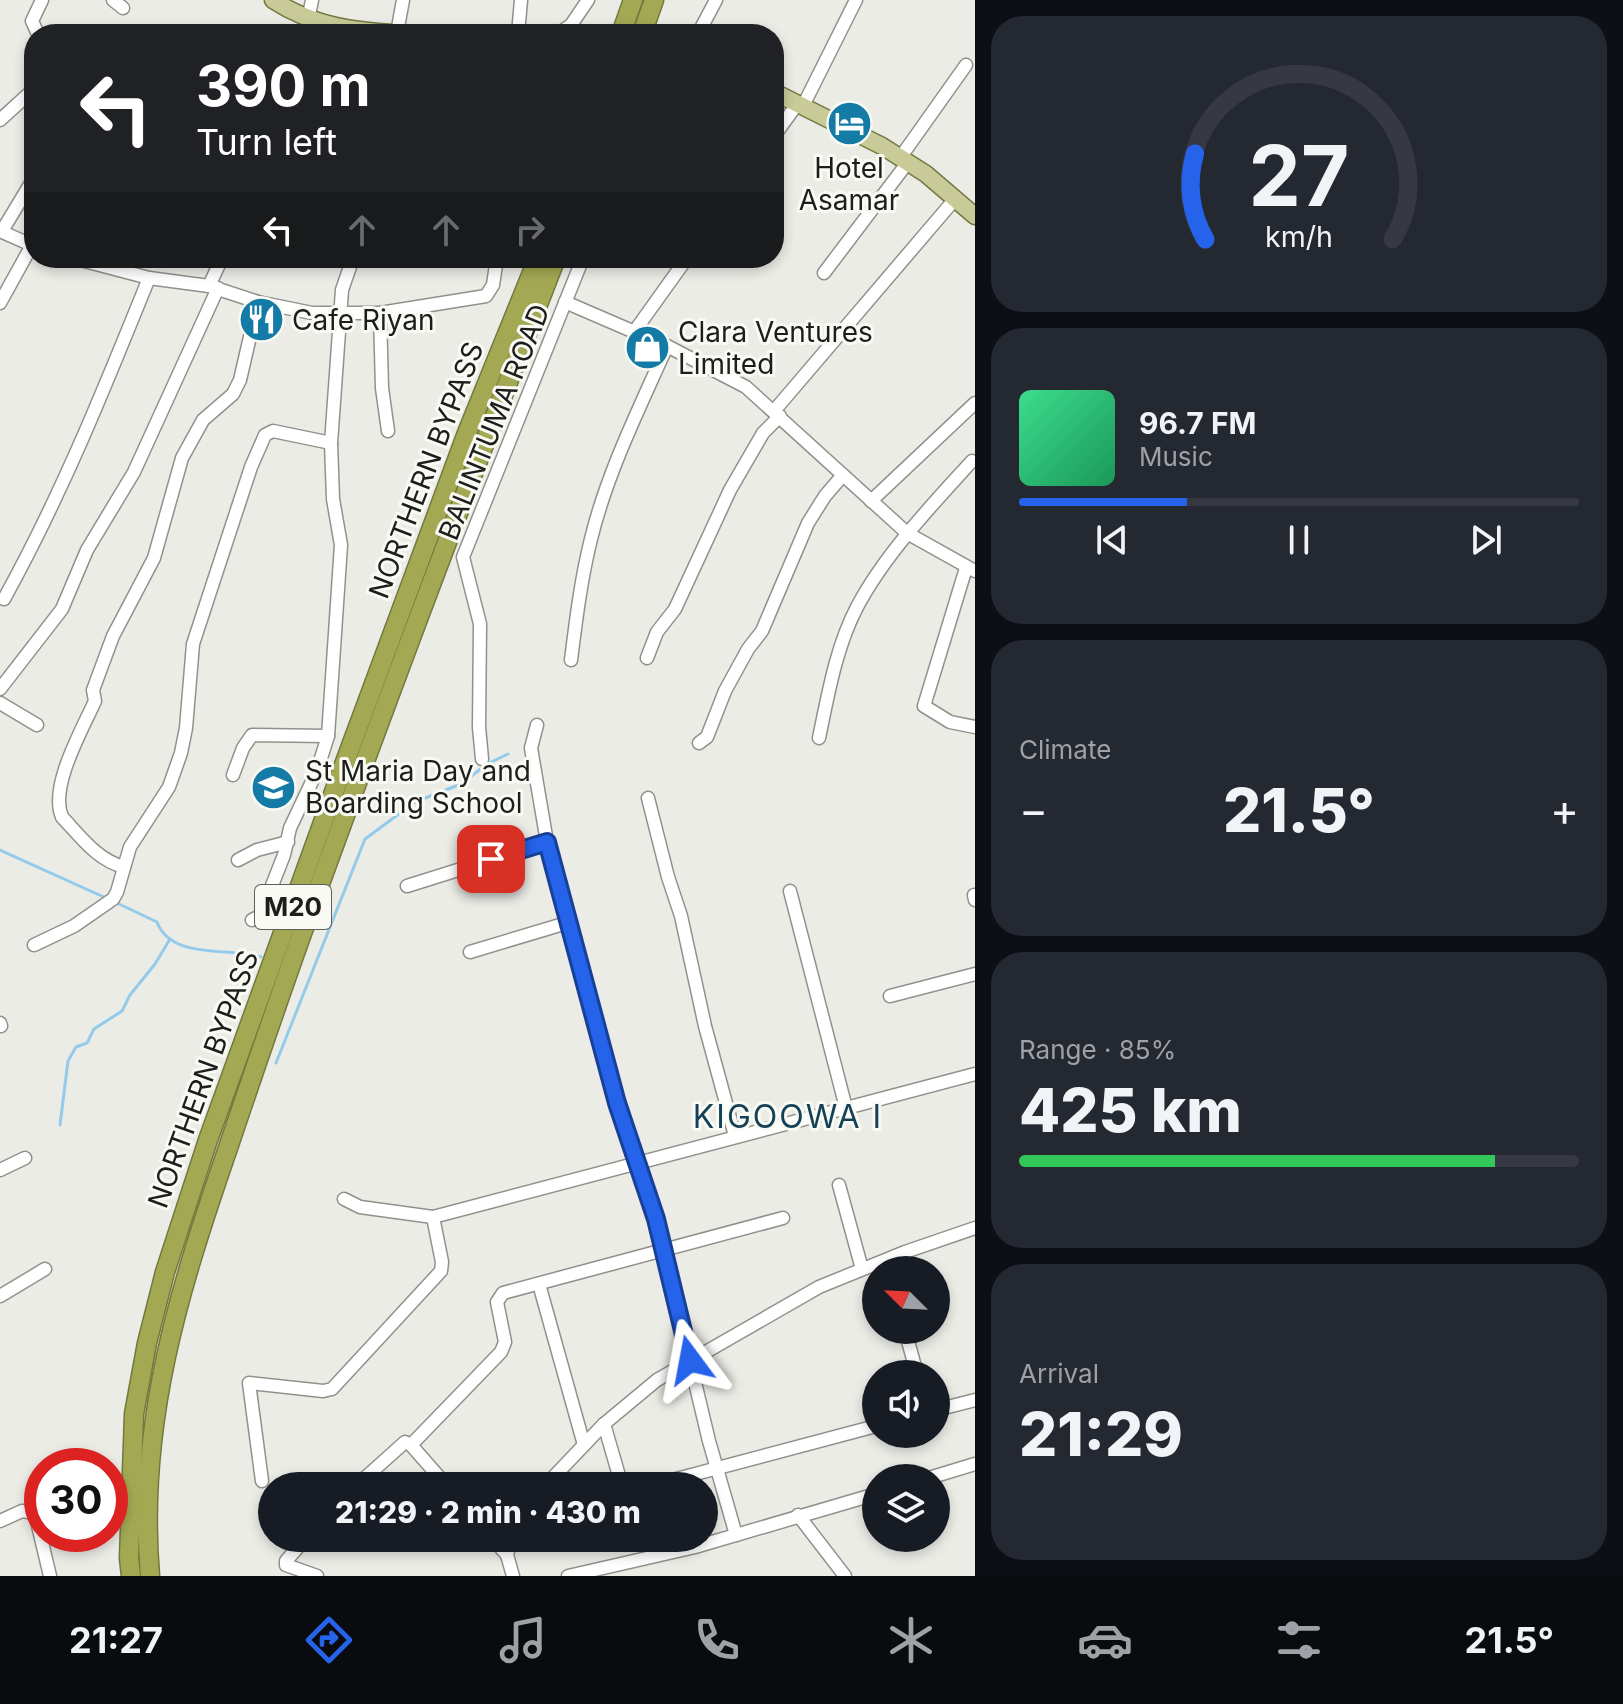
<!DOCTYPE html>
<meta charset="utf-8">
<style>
body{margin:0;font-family:Inter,sans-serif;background:#242831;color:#f1f3f6;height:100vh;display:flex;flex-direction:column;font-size:30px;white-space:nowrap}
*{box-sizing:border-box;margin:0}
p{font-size:26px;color:#9ea1a6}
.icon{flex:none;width:44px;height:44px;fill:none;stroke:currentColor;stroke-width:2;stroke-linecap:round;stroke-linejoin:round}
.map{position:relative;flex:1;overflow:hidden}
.details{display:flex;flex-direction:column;gap:16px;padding:16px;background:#0d0f14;width:648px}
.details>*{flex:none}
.banner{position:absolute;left:24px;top:24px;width:760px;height:244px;border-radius:32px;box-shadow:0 4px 12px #0003;background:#202124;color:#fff;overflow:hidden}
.needle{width:52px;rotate:294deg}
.controls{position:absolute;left:862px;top:1256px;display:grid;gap:16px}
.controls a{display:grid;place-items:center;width:88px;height:88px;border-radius:50%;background:#171b24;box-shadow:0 4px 12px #0003;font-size:40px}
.speed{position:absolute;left:24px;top:1448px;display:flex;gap:16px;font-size:40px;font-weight:700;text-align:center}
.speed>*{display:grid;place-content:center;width:104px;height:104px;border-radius:50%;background:#171b24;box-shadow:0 4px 12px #0003;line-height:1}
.speed .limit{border:12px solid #d22;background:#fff;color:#111}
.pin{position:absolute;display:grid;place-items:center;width:68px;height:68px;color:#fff;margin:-34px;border-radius:16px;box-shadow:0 4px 12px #0006}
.me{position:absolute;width:88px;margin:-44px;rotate:347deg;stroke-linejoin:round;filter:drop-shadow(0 0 6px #0008)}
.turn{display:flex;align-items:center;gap:28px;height:168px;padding:0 40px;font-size:36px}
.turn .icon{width:104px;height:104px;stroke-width:2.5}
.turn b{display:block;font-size:56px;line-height:68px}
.lanes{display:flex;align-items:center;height:76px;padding:0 40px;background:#0003;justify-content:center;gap:40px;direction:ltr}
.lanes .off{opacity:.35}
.big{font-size:60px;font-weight:800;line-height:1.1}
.details .widget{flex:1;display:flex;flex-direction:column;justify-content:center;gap:12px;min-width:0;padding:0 28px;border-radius:32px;background:#242831}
.details .dial{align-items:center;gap:0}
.dial svg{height:208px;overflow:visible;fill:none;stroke:#363941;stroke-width:7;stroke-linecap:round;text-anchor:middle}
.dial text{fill:#f1f3f6;stroke:none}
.song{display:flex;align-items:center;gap:24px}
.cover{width:96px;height:96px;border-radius:12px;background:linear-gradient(135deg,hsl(150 70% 55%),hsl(150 70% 35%))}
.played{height:8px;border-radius:4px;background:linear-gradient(90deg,#2563eb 30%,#363941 30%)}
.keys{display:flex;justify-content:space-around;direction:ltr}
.heat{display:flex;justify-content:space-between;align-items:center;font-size:44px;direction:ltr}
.charge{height:12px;border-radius:6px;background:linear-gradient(90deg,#34c759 85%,#363941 0)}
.trip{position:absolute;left:258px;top:1472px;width:460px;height:80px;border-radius:40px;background:#171b24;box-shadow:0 4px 12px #0003;font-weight:800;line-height:80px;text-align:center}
.menu{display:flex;height:128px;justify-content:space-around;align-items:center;background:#090b0e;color:#9ea1a6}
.menu .icon{width:56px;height:56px}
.menu .current{color:#2563eb}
.menu b{font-size:36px;color:#f1f3f6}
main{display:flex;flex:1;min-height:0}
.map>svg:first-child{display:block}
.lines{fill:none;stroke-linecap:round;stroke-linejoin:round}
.stream{stroke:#94cbea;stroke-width:3}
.minor-casing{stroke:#91918c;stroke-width:15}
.major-casing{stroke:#74783f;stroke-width:19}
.highway-casing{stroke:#74783f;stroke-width:21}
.minor{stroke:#fff;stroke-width:12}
.major{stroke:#c8cb98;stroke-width:16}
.highway{stroke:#a3a953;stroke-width:18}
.route-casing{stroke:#184099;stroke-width:20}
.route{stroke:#2563eb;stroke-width:14}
.labels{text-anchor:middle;stroke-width:6;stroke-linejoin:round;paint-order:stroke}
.shield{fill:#f9faf4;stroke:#5f5f5c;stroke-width:2}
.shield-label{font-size:26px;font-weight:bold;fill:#1d1d1b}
.poi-label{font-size:28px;fill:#1d1d1b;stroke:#f9faf4;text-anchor:start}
.street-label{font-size:28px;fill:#1d1d1b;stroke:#f9faf4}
.quarter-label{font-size:32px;letter-spacing:2px;fill:#154157;stroke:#f9faf4}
</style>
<main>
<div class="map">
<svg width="975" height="1576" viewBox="0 0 975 1576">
<rect width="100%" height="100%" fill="#ecece7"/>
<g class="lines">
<g class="stream">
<polyline points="0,850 106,898"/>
<path d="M117 903 157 922C171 960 229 947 261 957"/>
<polyline points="276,1063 365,839 415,802 461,784 487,764 508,754"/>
<polyline points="60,1125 68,1061 76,1047 87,1043 94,1029 122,1011 130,995 155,964 170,939"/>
</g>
<defs>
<g id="minor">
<polyline points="113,0 123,8"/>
<polyline points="308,20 312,0"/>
<polyline points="397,33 403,0"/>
<polyline points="38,34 32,21 42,0"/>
<polyline points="310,34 315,22"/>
<polyline points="518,34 521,0"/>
<polyline points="558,34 571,25 588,0"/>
<polyline points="698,34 716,0"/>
<polyline points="803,106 856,0"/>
<polyline points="0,120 34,89"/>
<polyline points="774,136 798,103"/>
<polyline points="900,158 966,65"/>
<polyline points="0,231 34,246"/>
<polyline points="2,231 34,178"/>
<polyline points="73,258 149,278 209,286 258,302 312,313 380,313 486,296 493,285 497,258"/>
<polyline points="824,273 908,162"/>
<polyline points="209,286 222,258"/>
<polyline points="565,302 667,346 746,387 907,533 975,571"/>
<polyline points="0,303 32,245"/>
<polyline points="380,313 382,388 388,431"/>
<polyline points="634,332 687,258"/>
<polyline points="774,411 955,199"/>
<polyline points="871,501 975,403"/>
<polyline points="966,568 924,706 950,722 975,727"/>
<path d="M4 599C61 496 105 387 149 278"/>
<polyline points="647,658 657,632 675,609 730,490 763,433 780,416"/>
<path d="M571 660C576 620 581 579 591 539 607 473 639 409 667 346"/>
<polyline points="0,689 62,609 87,550 134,472 218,288"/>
<polyline points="0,703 37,725"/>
<polyline points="537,725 531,748 547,842 626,1135 638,1163 656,1219 709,1441 736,1535"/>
<path d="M819 738C828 695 836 647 857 607 885 554 932 505 972 461"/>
<polyline points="699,743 707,737 725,691 748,649 762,631 808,523 825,496 843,475"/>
<polyline points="482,759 479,727 480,624 463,557 583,258"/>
<polyline points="233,775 243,748 252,735 328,736 341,545 333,499 331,443 342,290 353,258"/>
<polyline points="648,798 668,877 681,916 705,1026 735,1136"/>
<polyline points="238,860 257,850 288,842"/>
<path d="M124 867C97 860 80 836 62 817 49 787 82 730 95 701L93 690 113 636 154 558 182 458 203 420 233 394 240 380 258 302"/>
<polyline points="407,886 547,842"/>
<polyline points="790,891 846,1108"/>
<polyline points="974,895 975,900"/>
<polyline points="252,920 260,916 284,855 290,828 317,771 328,736"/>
<polyline points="34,945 74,926 113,899 117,892 130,847 169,787 181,753 186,728 193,644 251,467 265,435 273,431 331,443"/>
<polyline points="470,952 570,922"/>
<polyline points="890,996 975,974"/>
<polyline points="0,1023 1,1026"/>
<polyline points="0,1170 25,1158"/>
<polyline points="839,1185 862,1269"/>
<polyline points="344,1199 360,1207 433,1217"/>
<polyline points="539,1284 584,1445"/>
<polyline points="0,1296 45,1269"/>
<polyline points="905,1330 917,1374"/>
<polyline points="936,1410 975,1400"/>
<polyline points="604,1424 622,1486"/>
<polyline points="411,1445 501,1352 505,1342 497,1302 503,1293 783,1218"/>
<polyline points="929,1478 975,1464"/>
<polyline points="262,1481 249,1383 323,1391 332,1389 441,1271 442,1262 433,1217 975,1074"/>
<polyline points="356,1486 405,1442 411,1445 447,1486"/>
<polyline points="545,1486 604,1424 657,1380 819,1287 905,1252 975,1228"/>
<polyline points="650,1486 876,1426"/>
<polyline points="798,1515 845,1576"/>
<polyline points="0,1521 22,1511 35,1513 50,1576"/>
<polyline points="306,1538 286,1561 286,1565 317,1576"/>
<polyline points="492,1538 507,1555"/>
<polyline points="511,1538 507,1555 513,1576"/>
<polyline points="568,1576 695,1547 876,1494"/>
</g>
<g id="major">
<path d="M273 0C314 27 357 31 406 34"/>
<polyline points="774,92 882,146 926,174 975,216"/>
</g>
<g id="highway">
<polyline points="621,34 633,0"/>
<polyline points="642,34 654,0"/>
<polyline points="131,1576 129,1558 134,1414 147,1343 165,1272 208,1140 335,789 467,433 538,258"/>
<path d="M150 1576C137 1423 179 1290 228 1148 254 1071 280 994 308 917 388 696 471 477 556 258"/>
</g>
</defs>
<use href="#minor" class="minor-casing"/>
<use href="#major" class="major-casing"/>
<use href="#highway" class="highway-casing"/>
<use href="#minor" class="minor"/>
<use href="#major" class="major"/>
<use href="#highway" class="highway"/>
</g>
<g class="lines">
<defs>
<polyline id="route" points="491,859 547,842 617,1103 656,1219 690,1360"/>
</defs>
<use href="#route" class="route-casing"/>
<use href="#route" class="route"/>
</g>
<defs>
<symbol id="hotel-disc" viewBox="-11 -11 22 22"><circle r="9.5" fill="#147ba6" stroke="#f9faf4"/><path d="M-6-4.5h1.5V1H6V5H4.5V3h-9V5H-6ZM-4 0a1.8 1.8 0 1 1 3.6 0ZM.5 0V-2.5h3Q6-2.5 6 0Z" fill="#fff"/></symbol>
<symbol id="restaurant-disc" viewBox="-11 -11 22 22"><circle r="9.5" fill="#147ba6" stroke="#f9faf4"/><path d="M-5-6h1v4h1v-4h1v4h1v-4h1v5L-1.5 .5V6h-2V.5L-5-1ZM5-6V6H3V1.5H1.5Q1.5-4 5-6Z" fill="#fff"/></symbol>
<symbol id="shop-disc" viewBox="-11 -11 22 22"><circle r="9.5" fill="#147ba6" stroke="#f9faf4"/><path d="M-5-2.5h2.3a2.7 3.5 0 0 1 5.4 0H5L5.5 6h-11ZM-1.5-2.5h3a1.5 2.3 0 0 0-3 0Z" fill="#fff"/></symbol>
<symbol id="school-disc" viewBox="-11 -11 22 22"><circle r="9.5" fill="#147ba6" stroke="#f9faf4"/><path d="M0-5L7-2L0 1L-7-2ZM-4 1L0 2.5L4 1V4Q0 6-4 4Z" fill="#fff"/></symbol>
</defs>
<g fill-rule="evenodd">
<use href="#hotel-disc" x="824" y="98" width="51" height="51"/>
<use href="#restaurant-disc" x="236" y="294" width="51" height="51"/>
<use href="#shop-disc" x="622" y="322" width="51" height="51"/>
<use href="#school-disc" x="248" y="762" width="51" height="51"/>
</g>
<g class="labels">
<rect class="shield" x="255" y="885" width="76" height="44" rx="6"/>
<g class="shield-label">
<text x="293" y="916">M20</text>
</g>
<g class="poi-label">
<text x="849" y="178" text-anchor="middle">Hotel<tspan x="849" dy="32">Asamar</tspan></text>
<text x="292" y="330">Cafe Riyan</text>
<text x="678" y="342">Clara Ventures<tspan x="678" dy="32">Limited</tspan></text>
<text x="305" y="781">St Maria Day and<tspan x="305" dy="32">Boarding School</tspan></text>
</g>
<g class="street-label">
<text transform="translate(494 422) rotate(-68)" y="10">BALINTUMA ROAD</text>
<text transform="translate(426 470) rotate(-69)" y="10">NORTHERN BYPASS</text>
<text transform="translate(203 1079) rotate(-70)" y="10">NORTHERN BYPASS</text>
</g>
<g class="quarter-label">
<text x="788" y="1128">KIGOOWA I</text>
</g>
</g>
</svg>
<div class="controls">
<a><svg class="needle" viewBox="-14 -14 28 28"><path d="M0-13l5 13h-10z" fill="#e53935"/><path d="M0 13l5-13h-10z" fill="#9ea1a6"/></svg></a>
<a><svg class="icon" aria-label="sound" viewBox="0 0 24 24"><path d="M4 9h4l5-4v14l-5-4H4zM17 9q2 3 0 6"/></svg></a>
<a><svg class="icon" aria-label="layers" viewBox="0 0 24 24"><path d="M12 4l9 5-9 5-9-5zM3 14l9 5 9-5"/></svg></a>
</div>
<div class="speed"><div class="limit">30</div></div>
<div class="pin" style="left:491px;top:859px;background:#d93025"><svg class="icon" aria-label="arrive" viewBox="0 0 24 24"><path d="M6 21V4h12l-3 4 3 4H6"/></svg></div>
<svg class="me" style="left:690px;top:1360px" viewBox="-20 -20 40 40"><path d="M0-17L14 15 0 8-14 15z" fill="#2563eb" stroke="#fff" stroke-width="4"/></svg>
<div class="trip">21:29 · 2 min · 430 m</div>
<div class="banner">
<div class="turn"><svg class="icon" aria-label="left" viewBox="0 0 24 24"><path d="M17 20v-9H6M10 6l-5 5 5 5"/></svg><div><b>390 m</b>Turn left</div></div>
<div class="lanes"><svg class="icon" aria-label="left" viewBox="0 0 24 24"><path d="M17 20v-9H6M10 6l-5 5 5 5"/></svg><svg class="icon off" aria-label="ahead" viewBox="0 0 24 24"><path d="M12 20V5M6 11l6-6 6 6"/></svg><svg class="icon off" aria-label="ahead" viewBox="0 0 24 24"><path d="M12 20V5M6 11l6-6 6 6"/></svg><svg class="icon off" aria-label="right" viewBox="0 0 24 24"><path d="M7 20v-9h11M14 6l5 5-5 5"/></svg></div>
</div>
</div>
<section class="details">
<div class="widget dial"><svg viewBox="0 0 100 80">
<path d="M14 69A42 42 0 1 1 86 69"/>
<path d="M14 69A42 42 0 0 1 10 36" stroke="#2563eb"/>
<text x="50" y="56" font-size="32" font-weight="700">27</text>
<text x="50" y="72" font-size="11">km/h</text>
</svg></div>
<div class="widget">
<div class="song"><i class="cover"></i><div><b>96.7 FM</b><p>Music</p></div></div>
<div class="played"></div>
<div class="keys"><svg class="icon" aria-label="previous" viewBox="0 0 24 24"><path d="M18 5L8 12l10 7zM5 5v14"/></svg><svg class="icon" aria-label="pause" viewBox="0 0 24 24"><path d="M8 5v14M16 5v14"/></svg><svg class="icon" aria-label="next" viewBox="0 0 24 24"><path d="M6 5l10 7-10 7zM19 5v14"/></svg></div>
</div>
<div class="widget"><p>Climate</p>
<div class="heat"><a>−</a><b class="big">21.5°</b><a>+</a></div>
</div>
<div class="widget"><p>Range · 85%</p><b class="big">425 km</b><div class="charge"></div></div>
<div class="widget"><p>Arrival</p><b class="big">21:29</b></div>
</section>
</main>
<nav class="menu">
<b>21:27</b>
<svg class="icon current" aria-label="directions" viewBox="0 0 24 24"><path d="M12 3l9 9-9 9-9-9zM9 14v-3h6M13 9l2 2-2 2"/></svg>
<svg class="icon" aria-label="music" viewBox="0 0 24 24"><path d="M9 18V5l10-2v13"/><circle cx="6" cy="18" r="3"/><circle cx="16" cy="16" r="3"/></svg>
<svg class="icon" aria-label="phone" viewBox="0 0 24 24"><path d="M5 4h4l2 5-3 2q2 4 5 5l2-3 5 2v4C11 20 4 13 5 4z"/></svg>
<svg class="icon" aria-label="climate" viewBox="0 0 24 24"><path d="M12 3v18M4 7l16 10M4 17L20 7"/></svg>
<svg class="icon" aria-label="car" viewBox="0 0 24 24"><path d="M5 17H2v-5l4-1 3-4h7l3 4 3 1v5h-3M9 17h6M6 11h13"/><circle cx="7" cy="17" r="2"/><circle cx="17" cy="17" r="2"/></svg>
<svg class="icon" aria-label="filters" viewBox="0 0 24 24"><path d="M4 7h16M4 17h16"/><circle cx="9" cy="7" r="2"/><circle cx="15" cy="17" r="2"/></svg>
<b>21.5°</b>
</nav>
